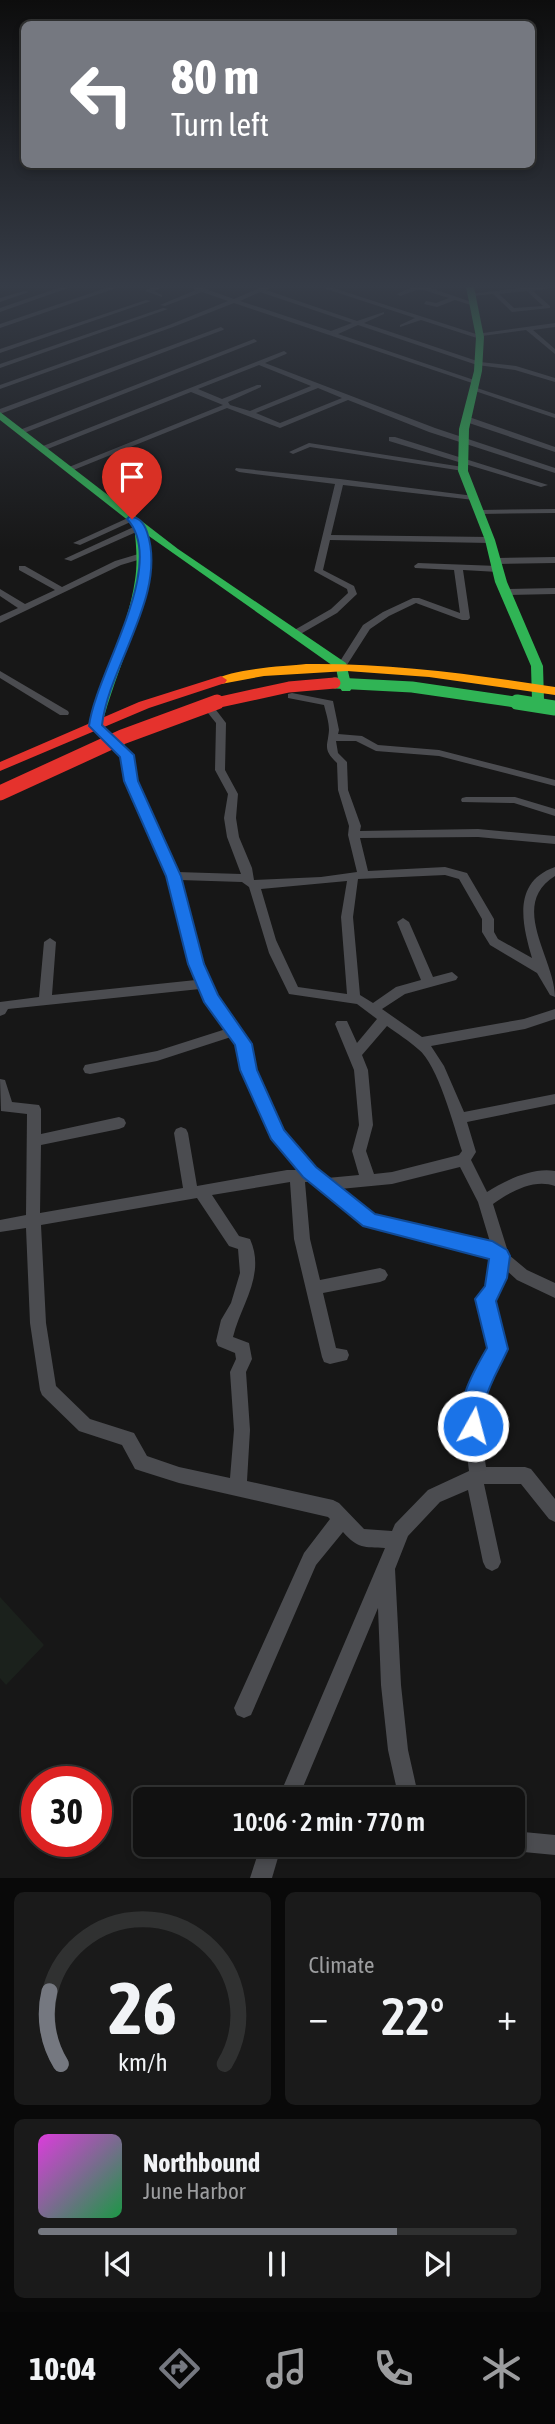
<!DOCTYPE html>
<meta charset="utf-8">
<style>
body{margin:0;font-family:"Asap Condensed",sans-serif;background:#1a1a1a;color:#f1f3f6;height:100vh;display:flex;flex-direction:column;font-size:26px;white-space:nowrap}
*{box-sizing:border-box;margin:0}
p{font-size:23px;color:#9c9d9f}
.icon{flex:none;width:38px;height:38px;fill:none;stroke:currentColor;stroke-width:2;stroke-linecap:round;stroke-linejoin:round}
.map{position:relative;height:1878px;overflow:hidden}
.drawer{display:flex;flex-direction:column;gap:14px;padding:14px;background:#090909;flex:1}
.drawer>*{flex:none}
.guide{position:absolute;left:21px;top:21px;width:514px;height:147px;border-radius:10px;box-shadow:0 4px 10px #0003,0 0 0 2px #303131;background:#757880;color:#fff;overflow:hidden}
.speed{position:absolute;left:21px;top:1766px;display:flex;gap:14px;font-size:35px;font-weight:700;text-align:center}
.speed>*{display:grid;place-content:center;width:91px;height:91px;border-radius:50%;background:#111;box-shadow:0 4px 10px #0003,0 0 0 2px #303131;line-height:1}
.speed .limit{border:10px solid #d22;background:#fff;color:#111}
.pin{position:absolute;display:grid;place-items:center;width:60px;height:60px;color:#fff;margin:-72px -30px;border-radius:50% 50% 50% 0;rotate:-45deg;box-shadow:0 0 7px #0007}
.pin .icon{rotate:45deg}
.me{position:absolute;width:77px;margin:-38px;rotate:7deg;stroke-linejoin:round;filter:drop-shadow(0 0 5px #0008)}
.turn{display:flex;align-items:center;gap:24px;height:147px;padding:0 35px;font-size:32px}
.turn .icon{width:91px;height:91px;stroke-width:2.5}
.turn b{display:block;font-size:49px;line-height:60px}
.big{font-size:52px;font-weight:600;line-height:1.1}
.drawer .widget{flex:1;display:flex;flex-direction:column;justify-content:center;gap:10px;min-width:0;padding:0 24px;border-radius:10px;background:#1a1a1a}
.drawer .dial{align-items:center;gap:0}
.dial svg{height:182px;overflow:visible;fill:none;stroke:#303131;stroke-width:7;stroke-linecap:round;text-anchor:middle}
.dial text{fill:#f1f3f6;stroke:none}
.song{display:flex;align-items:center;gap:21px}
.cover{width:84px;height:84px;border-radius:10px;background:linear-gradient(135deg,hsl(300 70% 55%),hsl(140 70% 35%))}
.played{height:7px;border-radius:4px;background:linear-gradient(90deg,#757880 75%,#303131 75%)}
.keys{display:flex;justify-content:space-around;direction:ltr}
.heat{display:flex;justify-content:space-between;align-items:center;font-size:38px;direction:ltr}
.drawer .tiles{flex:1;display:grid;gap:14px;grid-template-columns:1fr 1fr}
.widget:last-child{grid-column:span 2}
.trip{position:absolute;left:133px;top:1787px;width:392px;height:70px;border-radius:10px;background:#111;box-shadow:0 4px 10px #0003,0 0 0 2px #303131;font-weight:600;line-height:70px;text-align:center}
.dock{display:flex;height:112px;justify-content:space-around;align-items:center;background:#070707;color:#9c9d9f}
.dock .icon{width:49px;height:49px}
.dock .active{color:#757880}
.dock b{font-size:32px;color:#f1f3f6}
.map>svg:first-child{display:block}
.green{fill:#1b211c}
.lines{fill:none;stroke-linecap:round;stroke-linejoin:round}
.street{fill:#4b4c50;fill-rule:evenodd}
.fast{fill:#30b455;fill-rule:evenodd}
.slow{fill:#ff9f0a;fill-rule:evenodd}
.jam{fill:#e5322d;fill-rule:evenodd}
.fast-bridge-far1{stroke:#30b455;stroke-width:11}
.fast-bridge{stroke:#30b455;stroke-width:15}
.jam-bridge-far1{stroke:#e5322d;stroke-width:11}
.jam-bridge{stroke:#e5322d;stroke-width:15}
.route{fill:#1a73e8;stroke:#114b97;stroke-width:2}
</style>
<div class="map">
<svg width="555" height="1878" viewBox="0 0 555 1878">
<rect width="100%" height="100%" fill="#171717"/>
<polygon class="green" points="0,1597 44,1645 6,1685 0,1678"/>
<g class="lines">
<g class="street">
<polygon points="61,287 71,287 0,312 0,308"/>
<polygon points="109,287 119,287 0,328 0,324"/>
<polygon points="152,287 162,287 154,291 162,295 162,297 145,291"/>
<path d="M190 287H200L234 299 262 287H271L266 290 357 321 384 312V314L364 323 480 362 516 366 555 378V382L515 370 477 365 358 325 338 334 477 381V383L475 384 234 303 173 327 0 389V385L169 325 228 301 202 292 165 306 160 305 196 290ZM260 292 352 323 331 331 240 301Z"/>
<polygon points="320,287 330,287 476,334 555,323 555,327 533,330 555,349 555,354 526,330 482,336 483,337 480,339 421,320 400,327 400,325 415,318"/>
<polygon points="412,287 428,287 477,304 474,306 455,300 437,307 424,304 426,301 436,303 449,298 420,289 400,296 397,294"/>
<path d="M529 287H555L533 291 550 306V308L512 312 493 294 472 296 469 294ZM527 291 543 306 514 308 499 294Z"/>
<polygon points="24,291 29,292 0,302 0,298"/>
<polygon points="146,300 151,301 0,353 0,349"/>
<polygon points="163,308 168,309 0,368 0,364"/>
<polygon points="221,327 224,329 223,330 0,414 0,409"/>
<polygon points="254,339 257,341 256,342 24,433 17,431"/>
<path d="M284 351 287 353 286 354 265 363 435 428 555 468V473L429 432 348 400 280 428 227 408 71 471 64 469 223 405 191 392 45 450 38 448ZM259 365 311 386 250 411 230 405 228 402 261 387V385H257L222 399 198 389ZM318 388 342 398 280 423 256 413Z"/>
<polygon points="474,387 555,414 555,418 472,390 470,389"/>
<polygon points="463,417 469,417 555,447 555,452 463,421"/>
<polygon points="389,437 395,437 548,485 541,487 389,441"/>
<polygon points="309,443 463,467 467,469 463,471 310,447 293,454 289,452"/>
<polygon points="236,468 340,479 474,496 478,498 474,500 343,485 331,535 490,537 494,540 490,543 330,540 323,570 354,586 357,594 337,613 297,636 291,636 291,632 331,609 348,593 347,589 314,571 335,484 239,472 235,470"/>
<polygon points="555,509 555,513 479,514 475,512 479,510"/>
<polygon points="130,517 137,519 80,545 73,543"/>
<polygon points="140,524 144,527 143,529 71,561 64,559"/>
<polygon points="145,552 149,555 148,557 121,565 0,623 0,616 18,608 0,596 0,589 25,604 55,590 19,570 19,566 25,566 62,587 115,561"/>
<polygon points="555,557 555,563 496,564 492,561 496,558"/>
<polygon points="418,563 498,566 502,569 498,572 463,570 470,618 468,620 462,620 416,603 389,616 370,629 345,668 339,668 337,666 363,625 383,612 413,598 419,598 460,613 454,570 415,568 414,566"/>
<polygon points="555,588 555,594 505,595 501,592 505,589"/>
<polygon points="0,671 68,711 69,713 68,715 60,715 0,678"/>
<path d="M292 693 333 701 339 730 338 734 362 736 378 745 439 750 555 780V786L439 756 376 751 356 741H336L338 753 347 762 348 790 361 826 360 831 478 829 555 836V844L478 837 360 838 368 871 445 867 467 873 494 919V932L498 939 532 958C522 924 512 882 555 867V876C508 905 555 959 555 997L550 995 537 973 490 945 482 932V919L459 879 445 875 358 879 353 917 360 995 373 1003 396 987 421 980 397 922 403 918 409 922 433 977 452 972 458 977 456 980 405 994 382 1009 422 1037 524 1019 555 1009V1019L525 1029 431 1046 444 1066 464 1112 555 1094V1104L467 1122 476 1152 471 1160 487 1192C506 1180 533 1167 555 1171V1186C534 1178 510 1192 493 1204L509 1255 527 1270 555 1283V1298L517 1280 506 1270 502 1284 493 1301 505 1349 490 1382 482 1410V1440L486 1467H525L531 1469 555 1499V1522L549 1519 521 1484H484L501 1562 498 1568 492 1571 486 1568 483 1562 468 1490 440 1502 408 1536 395 1569 401 1685 408 1750 419 1799H399L388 1750 381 1685 378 1608 298 1799H278L385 1548C364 1547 358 1549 343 1532L316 1565 251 1715 244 1718 237 1715 234 1708 304 1553 330 1519 328 1517 179 1483 141 1471 135 1469 122 1445 79 1431 42 1395 40 1390 30 1323 26 1228 0 1232V1220L26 1215 27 1114 1 1111 0 1079 5 1080 12 1102 39 1105 41 1109V1134L119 1117 124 1119 126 1123 124 1127 119 1129 41 1145 40 1213 183 1188 174 1133 176 1129 181 1127 186 1129 188 1133 197 1186 287 1170H299L270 1134 242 1070 238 1045 231 1037 157 1061 90 1074 85 1073 83 1069 85 1065 90 1064 157 1051 226 1029 205 1001 200 989 8 1009 5 1014 0 1016V1002L39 997 44 942 50 938 56 942 52 995 196 980 190 964 167 876 126 781 122 756 113 745 114 743H122L132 755 136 781 177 872 241 874 227 837 224 818 228 794 215 770 216 723 204 708 205 706H213L226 723 225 770 238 794 236 818 239 837 252 868 254 880 321 877 357 872 348 835 349 826 338 790 337 763C322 749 328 746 329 730 329 722 326 713 324 705L288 698V694ZM180 880 242 882 249 887 269 953 289 994 357 1004 377 1019 357 1043 347 1021H337L335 1024 354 1070 359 1125 352 1151 359 1175 327 1178 314 1168 283 1131 256 1070 251 1044 216 996 202 964ZM347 881 341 917 347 994 298 987 276 940 261 889ZM387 1026C397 1033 409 1041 418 1049 438 1064 454 1127 462 1151L459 1155 392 1172 374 1174 366 1151 373 1125 368 1070 362 1055ZM460 1167 478 1202 490 1242 373 1215 340 1189 392 1184ZM290 1182 294 1239 322 1357 324 1362 330 1364 347 1360 349 1355 347 1350 336 1348 323 1293 380 1282 385 1280 388 1275 385 1270 380 1268 320 1280 310 1239 305 1182H311L364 1224 488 1254 492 1258 487 1284 477 1299 489 1349 473 1382 465 1410V1440L469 1471 428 1490 395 1524 392 1531 364 1529 339 1503 333 1500 247 1481 250 1430 246 1372 252 1359 249 1343 233 1337C241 1304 266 1275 250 1239L239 1236 212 1195ZM197 1198 229 1246 238 1249 240 1273 231 1303 221 1320 216 1341 218 1346 235 1353 236 1359 230 1372 234 1430 230 1478 179 1467 147 1456 134 1433 90 1419 56 1386 46 1323 41 1225Z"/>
<polygon points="466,797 515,797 555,809 555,816 514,803 462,802 461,800 462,798"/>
<polygon points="513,1831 555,1835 555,1855 513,1851 506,1848 504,1844 513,1844"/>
<polygon points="261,1844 282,1844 272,1878 250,1878"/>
</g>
<g class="fast">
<polygon points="466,287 474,287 484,337 482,371 469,429 468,471 495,540 507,582 543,666 544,700 538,704 532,700 531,666 495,582 485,540 458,471 459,429 474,371 476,337"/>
<path d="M0 412 178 549 346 663 352 688 350 691H342L340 688 336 668 146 534C154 602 118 661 102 725L125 745 123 748H113L88 726C101 677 128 630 135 580 138 561 136 543 134 525L0 420Z"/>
</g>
<path class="slow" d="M306 664C391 663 472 674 555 687V695L429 677 347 671 264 676 221 684 215 680C229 669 286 666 306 664Z"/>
<polygon class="jam" points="221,676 227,680 225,683 149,708 0,771 0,762 139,702"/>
<polyline class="fast-bridge-far1" points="335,683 412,687 529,704"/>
<polyline class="fast-bridge" points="517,702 555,708"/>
<polyline class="jam-bridge-far1" points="211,704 289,687 335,683"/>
<polyline class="jam-bridge" points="0,793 122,737 217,702"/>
</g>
<linearGradient id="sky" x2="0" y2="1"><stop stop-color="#0d0d0d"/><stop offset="0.52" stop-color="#363c47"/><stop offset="1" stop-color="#363c47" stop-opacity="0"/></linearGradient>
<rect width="555" height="550" fill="url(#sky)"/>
<path class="route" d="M129 517C139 516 144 523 147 532 168 594 109 665 102 725L134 755 138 781 181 876 204 964 218 995 252 1044 257 1070 284 1130 316 1167 375 1214 492 1241 507 1250 510 1256 507 1278 496 1301 508 1349C500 1367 490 1382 485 1401 482 1412 485 1423 481 1434L473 1437 465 1434C453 1406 473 1372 487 1348L475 1299 485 1286 489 1259 363 1226 303 1177 271 1139 240 1070 235 1045 204 1002 188 964 166 876 124 781 120 757 89 726C95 674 169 564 127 519Z"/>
</svg>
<div class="speed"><div class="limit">30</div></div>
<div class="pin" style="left:132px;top:519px;background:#d93025"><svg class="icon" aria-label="arrive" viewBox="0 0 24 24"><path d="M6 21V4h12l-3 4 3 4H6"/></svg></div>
<svg class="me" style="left:473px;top:1426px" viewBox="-20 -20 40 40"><circle r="17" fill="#1a73e8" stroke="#fff" stroke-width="3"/><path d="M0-11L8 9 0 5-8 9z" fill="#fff"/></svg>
<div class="trip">10:06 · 2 min · 770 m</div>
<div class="guide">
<div class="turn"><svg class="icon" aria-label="left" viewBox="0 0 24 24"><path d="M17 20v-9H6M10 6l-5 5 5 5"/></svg><div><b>80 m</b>Turn left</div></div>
</div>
</div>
<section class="drawer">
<div class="tiles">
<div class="widget dial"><svg viewBox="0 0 100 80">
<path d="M14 69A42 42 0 1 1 86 69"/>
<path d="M14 69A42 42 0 0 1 9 37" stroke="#757880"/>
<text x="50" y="56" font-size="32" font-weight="700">26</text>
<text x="50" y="72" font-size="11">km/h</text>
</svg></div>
<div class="widget"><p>Climate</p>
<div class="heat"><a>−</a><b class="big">22°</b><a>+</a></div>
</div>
<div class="widget">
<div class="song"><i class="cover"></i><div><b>Northbound</b><p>June Harbor</p></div></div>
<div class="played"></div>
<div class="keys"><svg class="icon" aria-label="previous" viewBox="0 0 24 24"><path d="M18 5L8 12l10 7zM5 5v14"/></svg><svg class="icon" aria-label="pause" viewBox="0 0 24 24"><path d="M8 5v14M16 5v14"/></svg><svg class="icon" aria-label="next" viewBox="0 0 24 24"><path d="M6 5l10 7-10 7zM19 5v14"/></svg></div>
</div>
</div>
</section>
<nav class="dock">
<b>10:04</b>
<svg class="icon active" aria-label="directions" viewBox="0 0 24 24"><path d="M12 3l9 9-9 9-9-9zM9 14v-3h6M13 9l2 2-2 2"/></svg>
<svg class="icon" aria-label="music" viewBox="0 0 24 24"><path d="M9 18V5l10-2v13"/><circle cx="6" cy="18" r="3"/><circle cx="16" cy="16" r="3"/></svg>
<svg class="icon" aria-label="phone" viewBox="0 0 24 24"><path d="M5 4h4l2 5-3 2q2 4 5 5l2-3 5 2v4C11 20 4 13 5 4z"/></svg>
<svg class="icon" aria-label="climate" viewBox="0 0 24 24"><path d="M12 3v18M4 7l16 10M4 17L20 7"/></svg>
</nav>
